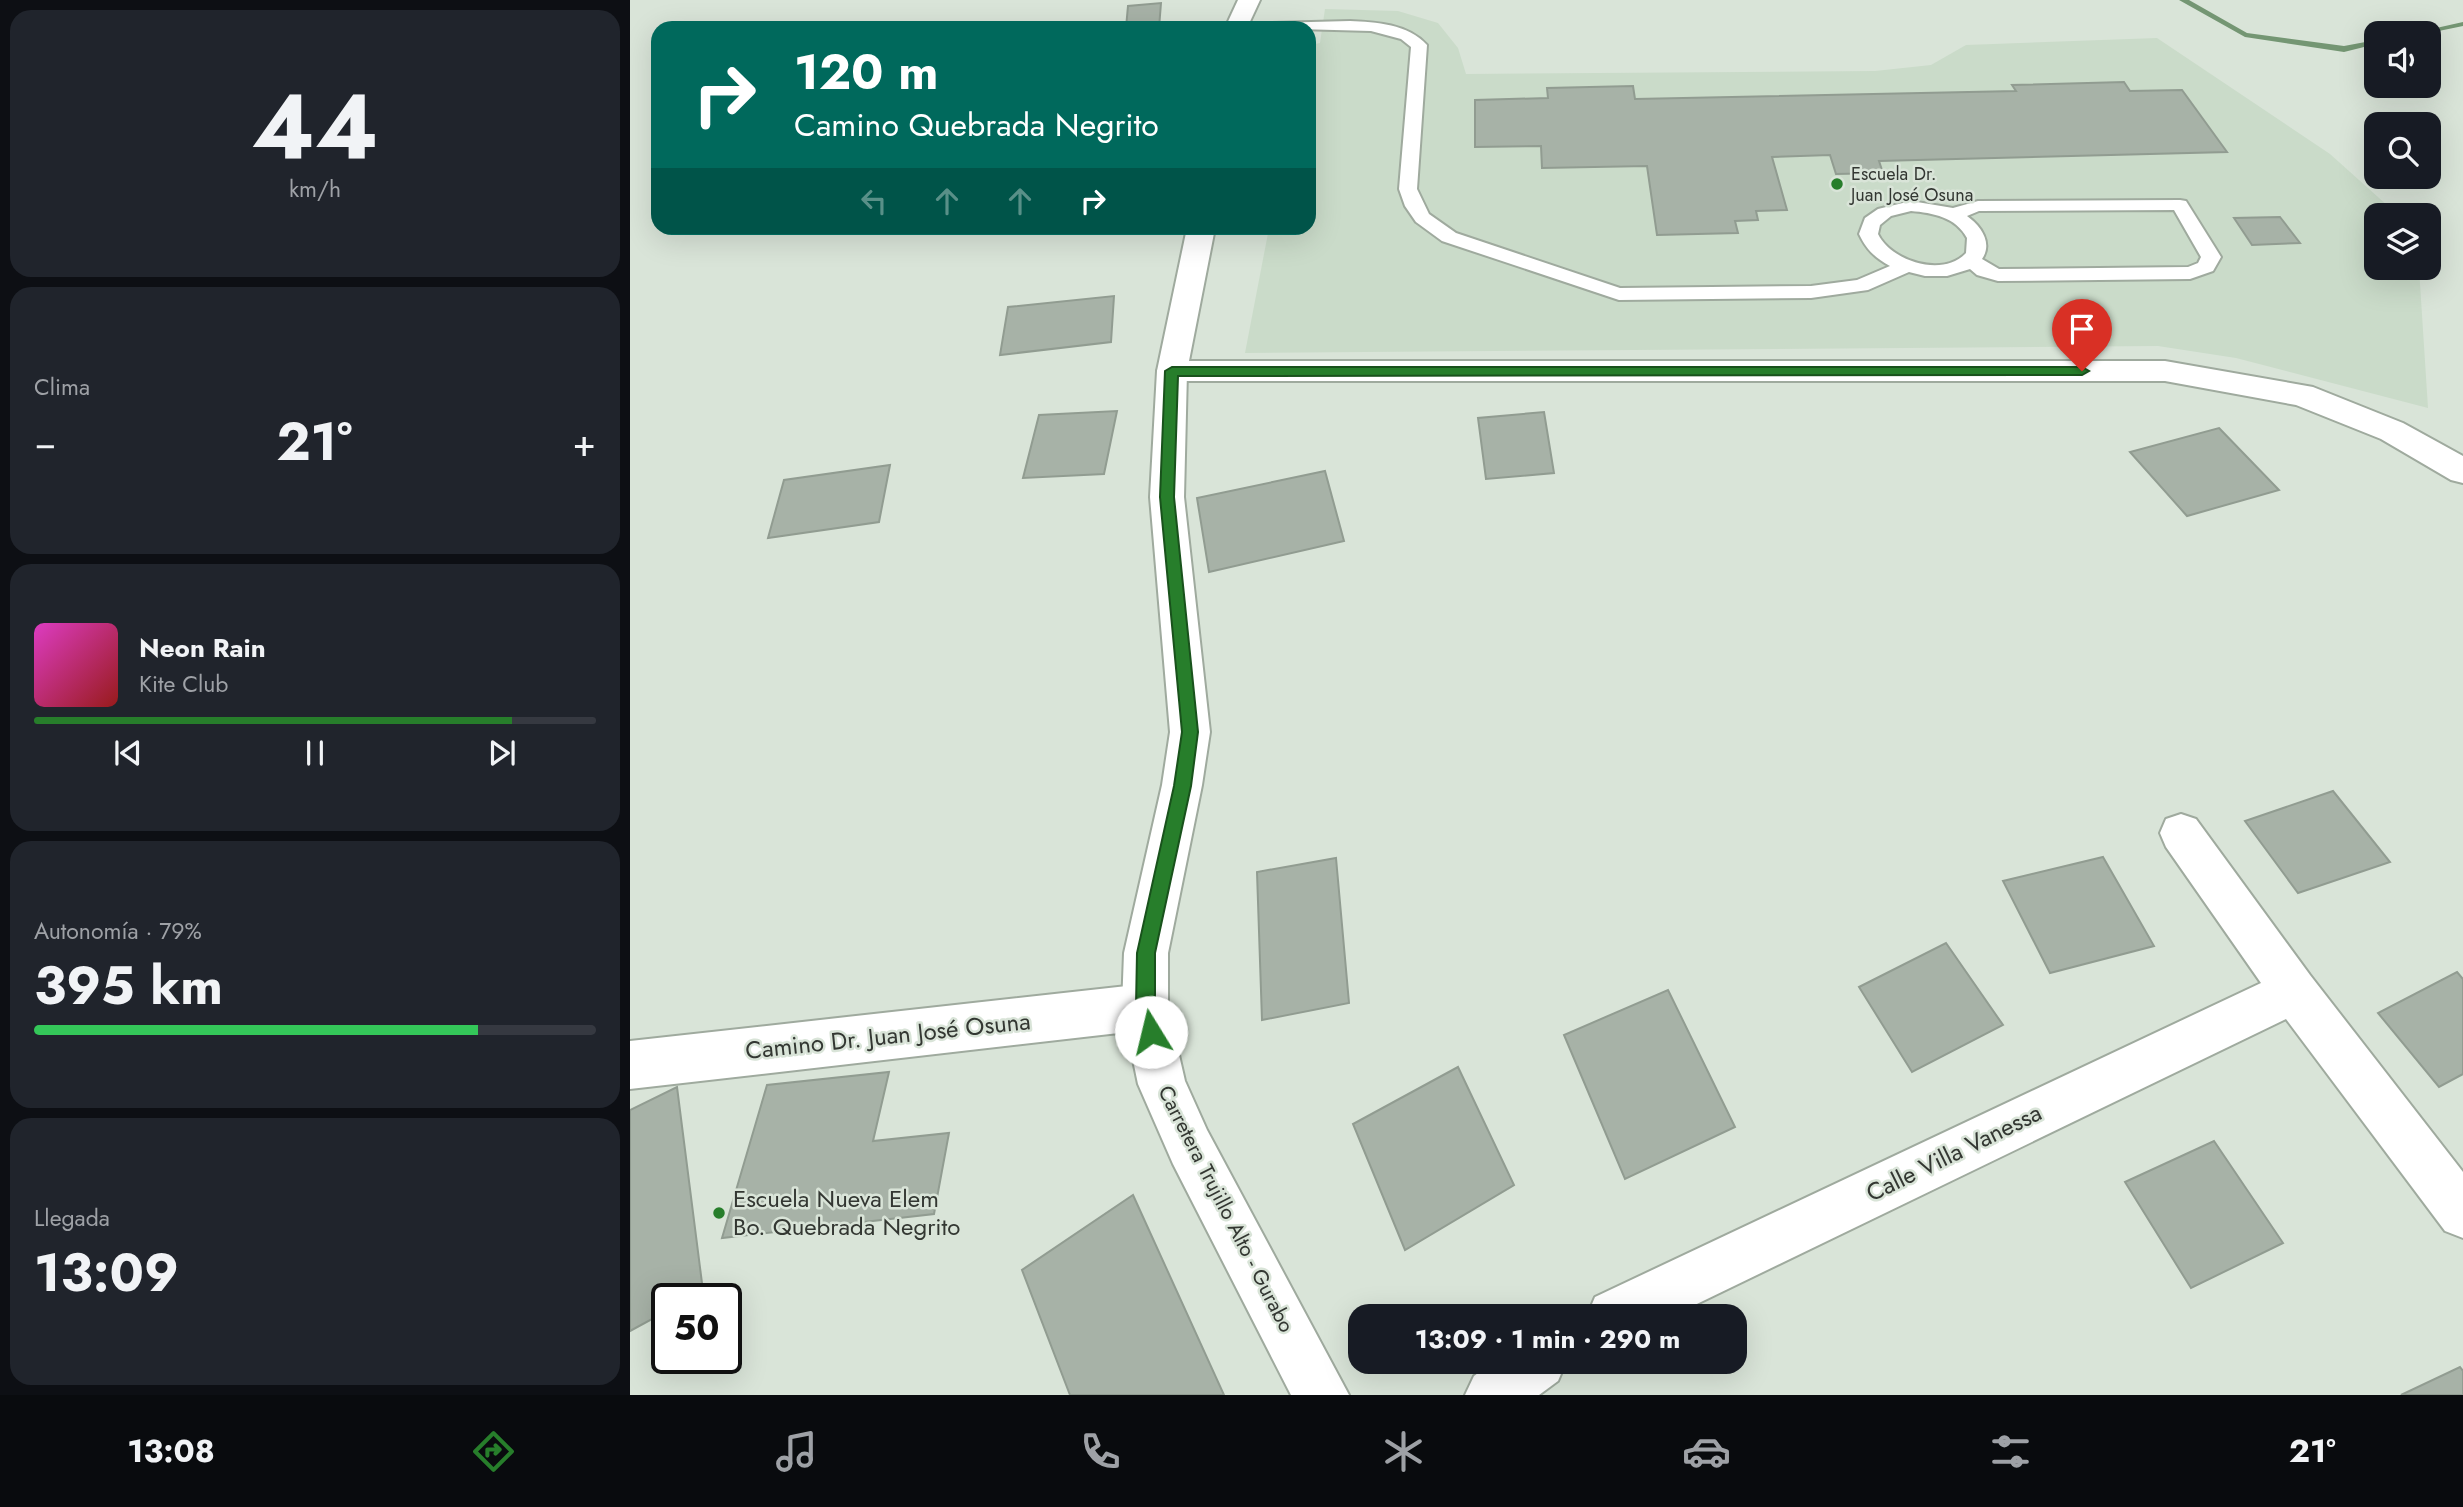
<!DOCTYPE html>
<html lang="es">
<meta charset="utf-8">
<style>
body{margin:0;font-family:Jost,sans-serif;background:#20242c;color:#f1f3f6;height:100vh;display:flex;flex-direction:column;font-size:26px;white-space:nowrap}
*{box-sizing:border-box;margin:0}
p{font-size:23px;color:#9ea1a6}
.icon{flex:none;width:38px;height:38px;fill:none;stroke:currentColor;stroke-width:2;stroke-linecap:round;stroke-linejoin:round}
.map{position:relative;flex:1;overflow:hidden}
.side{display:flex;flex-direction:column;gap:10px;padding:10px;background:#0d0f14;width:630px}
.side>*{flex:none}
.top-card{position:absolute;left:21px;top:21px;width:665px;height:214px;border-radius:21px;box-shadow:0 7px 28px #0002;background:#00695c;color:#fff;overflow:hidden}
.tools{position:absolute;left:1734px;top:21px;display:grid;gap:14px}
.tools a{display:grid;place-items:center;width:77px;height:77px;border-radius:14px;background:#171b24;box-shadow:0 7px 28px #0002;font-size:35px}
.speed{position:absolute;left:21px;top:1283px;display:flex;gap:14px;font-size:35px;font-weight:700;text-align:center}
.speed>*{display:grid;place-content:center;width:91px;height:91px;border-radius:50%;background:#171b24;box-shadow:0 7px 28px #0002;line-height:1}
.speed .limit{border:4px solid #111;border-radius:10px;background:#fff;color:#111}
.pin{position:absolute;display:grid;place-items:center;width:60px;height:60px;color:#fff;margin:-72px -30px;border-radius:50% 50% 50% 0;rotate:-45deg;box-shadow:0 0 7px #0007}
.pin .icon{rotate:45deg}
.me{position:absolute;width:77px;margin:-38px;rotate:351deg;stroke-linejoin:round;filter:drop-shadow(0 0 5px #0008)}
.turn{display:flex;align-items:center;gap:24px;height:147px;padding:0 28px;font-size:32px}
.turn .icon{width:91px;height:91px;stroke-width:2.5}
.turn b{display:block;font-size:49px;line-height:60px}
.lanes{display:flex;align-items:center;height:66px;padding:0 28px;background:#0003;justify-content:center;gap:35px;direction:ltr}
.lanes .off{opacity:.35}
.big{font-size:52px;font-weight:700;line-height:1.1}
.side .card{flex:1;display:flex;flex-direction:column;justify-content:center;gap:10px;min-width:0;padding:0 24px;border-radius:21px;background:#20242c}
.side .dial{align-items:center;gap:0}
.dial b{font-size:91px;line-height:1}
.song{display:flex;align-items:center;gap:21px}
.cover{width:84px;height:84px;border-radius:10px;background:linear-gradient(135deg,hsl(310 70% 55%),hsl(0 70% 35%))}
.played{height:7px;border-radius:4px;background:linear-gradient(90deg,#277e2b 85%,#363941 85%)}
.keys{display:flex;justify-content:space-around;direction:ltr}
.heat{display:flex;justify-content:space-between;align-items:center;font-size:38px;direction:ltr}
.charge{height:10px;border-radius:5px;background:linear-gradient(90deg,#34c759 79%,#363941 0)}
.trip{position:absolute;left:718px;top:1304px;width:399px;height:70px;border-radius:21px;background:#171b24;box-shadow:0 7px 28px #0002;font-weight:700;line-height:70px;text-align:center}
.tabs{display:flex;height:112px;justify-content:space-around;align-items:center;background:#090b0e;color:#9ea1a6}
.tabs .icon{width:49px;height:49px}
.tabs .on{color:#277e2b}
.tabs b{font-size:32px;color:#f1f3f6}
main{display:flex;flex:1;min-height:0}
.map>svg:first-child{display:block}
.built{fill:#cadbc9}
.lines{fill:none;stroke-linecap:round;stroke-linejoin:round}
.stream{fill:#749673;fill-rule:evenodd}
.building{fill:#a7b2a7;stroke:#919c91;stroke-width:2}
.lane-casing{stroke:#9faa9e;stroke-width:4}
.street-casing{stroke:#9faa9e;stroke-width:4}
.secondary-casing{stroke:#9faa9e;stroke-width:4}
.lane{fill:#fff;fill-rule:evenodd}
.street{fill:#fff;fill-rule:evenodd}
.secondary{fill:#fff;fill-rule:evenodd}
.route{fill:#277e2b;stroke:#19521c;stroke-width:2}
.poi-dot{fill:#277e2b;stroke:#d9e4d8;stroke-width:2.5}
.labels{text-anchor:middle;stroke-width:5;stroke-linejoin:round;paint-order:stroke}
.far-poi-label{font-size:18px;fill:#333732;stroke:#d9e4d8;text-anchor:start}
.street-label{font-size:21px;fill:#333732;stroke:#d9e4d8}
.near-street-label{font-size:24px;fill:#333732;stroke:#d9e4d8}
.near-poi-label{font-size:24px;fill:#333732;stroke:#d9e4d8;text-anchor:start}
</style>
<main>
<section class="side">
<div class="card dial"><b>44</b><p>km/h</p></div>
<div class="card"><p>Clima</p>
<div class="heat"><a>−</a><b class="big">21°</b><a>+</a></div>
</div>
<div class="card">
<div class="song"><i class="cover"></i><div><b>Neon Rain</b><p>Kite Club</p></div></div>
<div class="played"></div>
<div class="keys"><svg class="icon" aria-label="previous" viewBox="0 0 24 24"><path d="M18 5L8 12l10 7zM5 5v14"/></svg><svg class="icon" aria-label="pause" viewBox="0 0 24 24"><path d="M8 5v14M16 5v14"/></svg><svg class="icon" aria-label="next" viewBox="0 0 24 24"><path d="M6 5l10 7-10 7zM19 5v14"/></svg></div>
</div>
<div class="card"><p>Autonomía · 79%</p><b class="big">395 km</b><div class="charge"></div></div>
<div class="card"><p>Llegada</p><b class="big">13:09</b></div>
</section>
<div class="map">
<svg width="1833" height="1395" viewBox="0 0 1833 1395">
<rect width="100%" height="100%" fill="#d9e4d8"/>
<polygon class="built" points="695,9 768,11 808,23 828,48 836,74 1245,71 1301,65 1336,45 1527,38 1700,154 1768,215 1746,215 1746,268 1789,268 1798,408 1606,358 1528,346 615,353 639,228 679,228 679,109 681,100 679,45 690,43"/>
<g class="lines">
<g class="stream">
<polygon points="1549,0 1559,0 1617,33 1714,46 1746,40 1746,44 1714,52 1615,37"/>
<polygon points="1833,22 1833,26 1799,33 1784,33"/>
</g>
</g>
<g class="building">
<polygon points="531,3 529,28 496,28 498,6"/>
<polygon points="1494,82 1500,91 1552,90 1597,152 1249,161 1253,173 1206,174 1200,155 1142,157 1157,210 1126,211 1128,220 1105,221 1108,233 1027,235 1017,166 912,168 911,146 845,147 845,100 918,98 917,88 1003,86 1005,99 1386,91 1382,85"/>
<polygon points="1650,217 1670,243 1622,245 1604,218"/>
<polygon points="484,296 481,342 370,355 378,307"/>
<polygon points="487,411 474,474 393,478 409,415"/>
<polygon points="914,412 924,473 856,479 848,418"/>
<polygon points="1589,428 1649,490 1557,516 1500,452"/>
<polygon points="260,465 249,522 138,538 154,480"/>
<polygon points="695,471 714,541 579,572 567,498"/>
<polygon points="1703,791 1760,862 1668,893 1615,821"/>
<polygon points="1473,857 1524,946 1420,973 1373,881"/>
<polygon points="706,858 719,1003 632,1020 627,872"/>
<polygon points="1316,943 1373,1025 1282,1072 1229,987"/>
<polygon points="1827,972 1833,979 1833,1074 1809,1087 1748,1013"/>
<polygon points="1038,990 1105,1127 995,1179 934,1035"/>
<polygon points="828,1067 884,1185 775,1250 723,1124"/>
<polygon points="259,1072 243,1141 319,1133 304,1214 92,1238 137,1085"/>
<polygon points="47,1087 73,1291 60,1298 37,1298 37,1311 0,1331 0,1110"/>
<polygon points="1584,1141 1653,1243 1561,1288 1495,1182"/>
<polygon points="503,1195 594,1395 440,1395 392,1270"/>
<polygon points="1830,1367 1833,1371 1833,1395 1771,1395"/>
</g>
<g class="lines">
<defs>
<path id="lane" d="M720 21C746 22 778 24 797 45L787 189 799 214 826 233 990 288 1181 286 1227 280 1260 266C1245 258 1236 249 1229 234L1235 218 1248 209 1281 201 1323 208 1348 201 1550 200 1556 201 1591 257 1583 271 1560 279 1368 281 1347 275 1340 269 1317 276H1295L1279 272 1238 290 1181 298 989 300 812 241 786 222 775 206 769 189 781 47 771 39 741 31 634 28 642 23ZM1544 210 1571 257 1568 263 1558 267 1369 269 1352 259C1363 243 1351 226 1337 216L1349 211ZM1281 211C1303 213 1326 217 1337 238L1336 253C1313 278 1261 261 1248 234L1250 225 1261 216Z"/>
<g id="street">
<polygon points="542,361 1535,361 1683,387 1773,423 1833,456 1833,483 1821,480 1751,439 1666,405 1535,381 542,381 531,378 527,371 531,364"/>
<polygon points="1551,814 1566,819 1680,975 1833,1172 1833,1238 1815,1231 1656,1019 1042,1316 957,1316 965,1297 1631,983 1536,847 1530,833 1536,819"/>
<polygon points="515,984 531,991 538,1007 531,1023 515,1030 0,1089 0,1041"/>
<polygon points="863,1362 936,1362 928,1381 909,1395 835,1395 844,1376"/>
</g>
<g id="secondary">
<polygon points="608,0 630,0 617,28 595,28"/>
<polygon points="557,228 585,228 557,371 554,497 580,732 572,785 538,953 538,1007 555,1081 577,1130 719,1395 661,1395 543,1164 508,1084 492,1007 494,953 532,785 540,732 520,497 527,371"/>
</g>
</defs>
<use href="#lane" class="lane-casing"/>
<use href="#street" class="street-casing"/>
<use href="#secondary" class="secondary-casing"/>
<use href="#lane" class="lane"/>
<use href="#street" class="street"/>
<use href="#secondary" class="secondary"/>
</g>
<polygon class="route" points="542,367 1452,367 1459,371 1452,375 548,376 544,497 568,732 561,786 525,953 525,1007 530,1032 528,1039 521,1042 514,1039 506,1007 507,953 544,786 552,732 530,497 535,371"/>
<g class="poi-dot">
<circle cx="1207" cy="184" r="7"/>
<circle cx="89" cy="1213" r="7"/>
</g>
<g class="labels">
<g class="far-poi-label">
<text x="1221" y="180">Escuela Dr.<tspan x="1221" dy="21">Juan José Osuna</tspan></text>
</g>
<g class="street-label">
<text transform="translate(596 1209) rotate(63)" y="7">Carretera Trujillo Alto - Gurabo</text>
</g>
<g class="near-street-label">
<text transform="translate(258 1036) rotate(-6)" y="8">Camino Dr. Juan José Osuna</text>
<text transform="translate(1324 1153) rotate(-26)" y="8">Calle Villa Vanessa</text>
</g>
<g class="near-poi-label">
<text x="103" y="1207">Escuela Nueva Elem<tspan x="103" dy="28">Bo. Quebrada Negrito</tspan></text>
</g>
</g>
</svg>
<div class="tools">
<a><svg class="icon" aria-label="sound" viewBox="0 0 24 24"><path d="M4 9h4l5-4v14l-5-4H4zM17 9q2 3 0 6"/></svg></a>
<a><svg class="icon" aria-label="search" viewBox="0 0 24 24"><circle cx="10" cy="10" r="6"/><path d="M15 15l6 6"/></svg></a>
<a><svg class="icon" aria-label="layers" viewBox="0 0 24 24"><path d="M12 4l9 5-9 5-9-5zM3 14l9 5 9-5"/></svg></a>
</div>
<div class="speed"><div class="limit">50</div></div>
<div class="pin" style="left:1452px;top:371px;background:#d93025"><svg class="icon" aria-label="arrive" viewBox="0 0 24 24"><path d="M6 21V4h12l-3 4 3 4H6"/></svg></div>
<svg class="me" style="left:521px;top:1032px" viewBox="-20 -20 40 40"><circle r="19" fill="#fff"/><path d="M0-13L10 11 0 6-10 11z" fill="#277e2b"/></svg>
<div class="trip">13:09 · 1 min · 290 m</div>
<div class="top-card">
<div class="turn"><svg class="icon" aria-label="right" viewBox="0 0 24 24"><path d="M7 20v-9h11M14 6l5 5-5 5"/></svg><div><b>120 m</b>Camino Quebrada Negrito</div></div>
<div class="lanes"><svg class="icon off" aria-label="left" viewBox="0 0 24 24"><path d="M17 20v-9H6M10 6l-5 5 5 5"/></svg><svg class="icon off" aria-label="ahead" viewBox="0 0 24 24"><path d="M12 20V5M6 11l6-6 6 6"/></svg><svg class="icon off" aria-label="ahead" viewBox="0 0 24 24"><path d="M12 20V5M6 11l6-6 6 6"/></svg><svg class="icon" aria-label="right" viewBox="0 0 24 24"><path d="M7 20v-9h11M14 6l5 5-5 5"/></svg></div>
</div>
</div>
</main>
<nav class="tabs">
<b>13:08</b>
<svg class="icon on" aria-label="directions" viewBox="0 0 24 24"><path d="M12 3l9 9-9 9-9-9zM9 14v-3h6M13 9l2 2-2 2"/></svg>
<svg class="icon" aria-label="music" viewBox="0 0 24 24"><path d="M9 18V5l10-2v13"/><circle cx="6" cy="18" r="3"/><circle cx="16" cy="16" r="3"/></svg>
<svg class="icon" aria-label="phone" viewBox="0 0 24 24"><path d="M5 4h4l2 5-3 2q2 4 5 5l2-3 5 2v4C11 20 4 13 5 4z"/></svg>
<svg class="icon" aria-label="climate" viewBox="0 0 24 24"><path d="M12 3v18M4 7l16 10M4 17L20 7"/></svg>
<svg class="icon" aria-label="car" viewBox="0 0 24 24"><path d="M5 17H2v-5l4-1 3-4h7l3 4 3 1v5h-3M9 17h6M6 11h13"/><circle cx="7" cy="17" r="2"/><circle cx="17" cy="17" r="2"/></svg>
<svg class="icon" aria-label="filters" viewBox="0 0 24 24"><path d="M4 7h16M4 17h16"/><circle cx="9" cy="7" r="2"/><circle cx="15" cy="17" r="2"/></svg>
<b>21°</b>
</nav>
